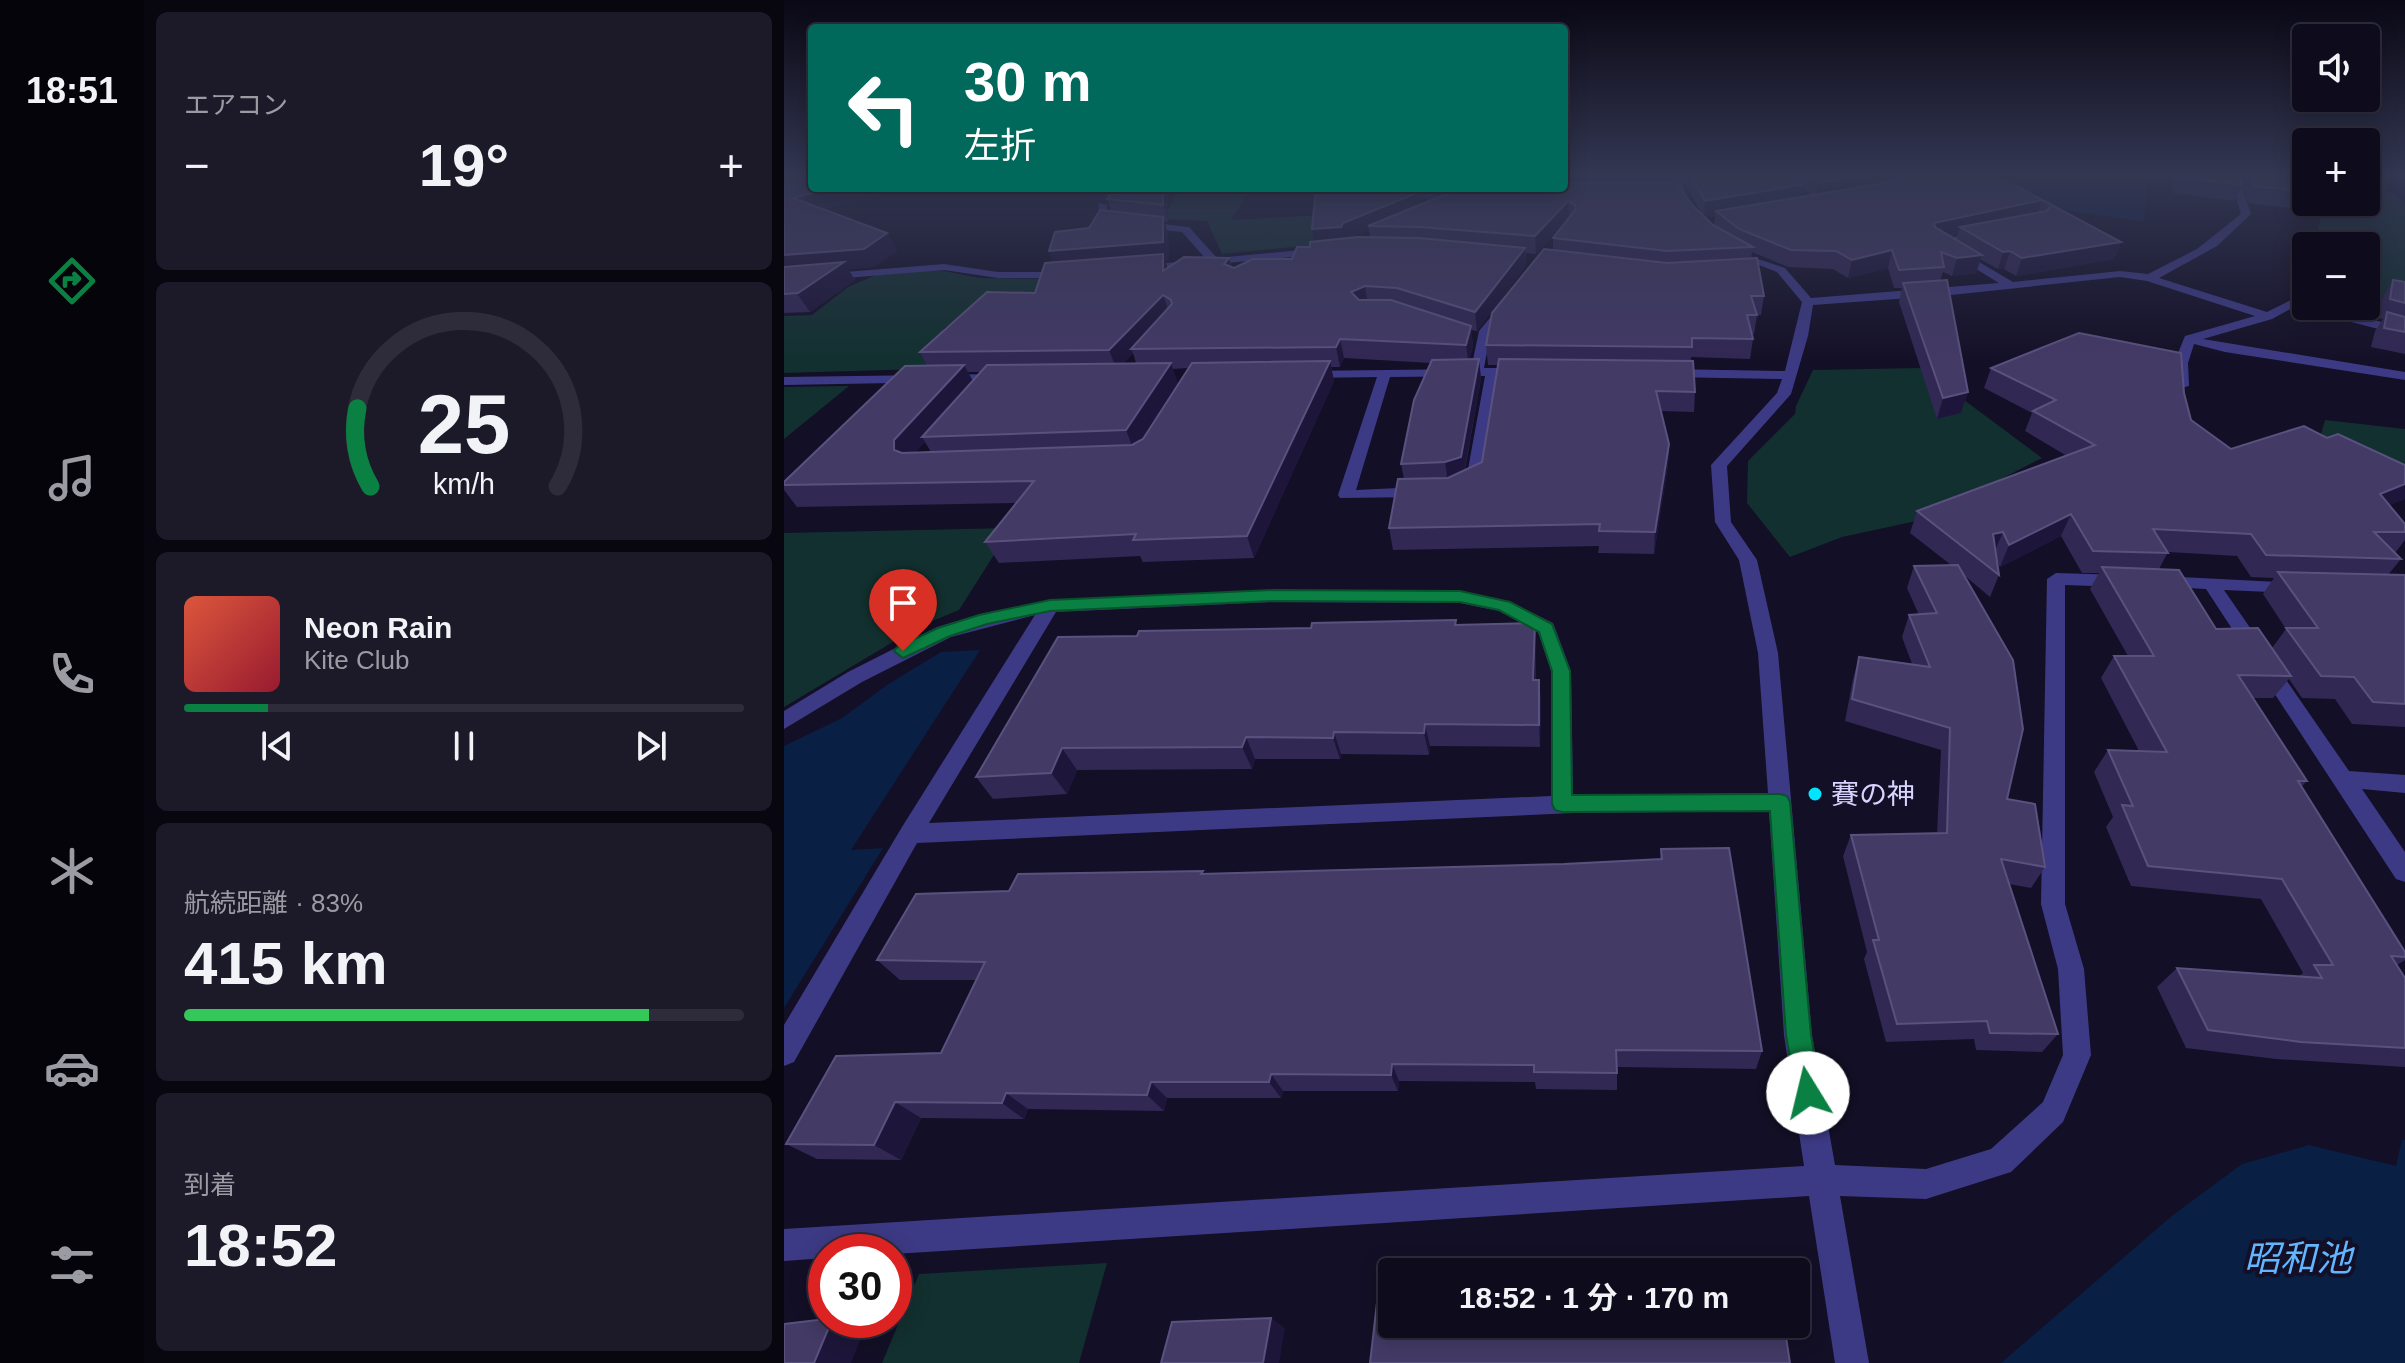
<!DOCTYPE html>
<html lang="ja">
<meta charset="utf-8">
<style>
body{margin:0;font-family:Helvetica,"Noto Sans JP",sans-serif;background:#1c1929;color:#f1f3f6;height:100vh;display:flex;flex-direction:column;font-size:30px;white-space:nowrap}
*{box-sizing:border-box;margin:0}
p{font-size:26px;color:#9b9ba3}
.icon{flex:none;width:44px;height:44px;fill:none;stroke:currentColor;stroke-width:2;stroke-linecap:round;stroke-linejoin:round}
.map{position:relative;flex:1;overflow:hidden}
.sheet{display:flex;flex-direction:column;gap:12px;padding:12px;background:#08060f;width:640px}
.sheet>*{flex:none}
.guide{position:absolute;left:24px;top:24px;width:760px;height:168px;border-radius:8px;box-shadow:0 4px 20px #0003,0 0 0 2px #2e2b3b;background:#00695c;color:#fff;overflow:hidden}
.tools{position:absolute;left:1508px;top:24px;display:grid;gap:16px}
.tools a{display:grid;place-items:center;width:88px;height:88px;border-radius:8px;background:#0e0b1c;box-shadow:0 4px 20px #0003,0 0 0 2px #2e2b3b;font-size:40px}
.speed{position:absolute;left:24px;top:1234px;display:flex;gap:16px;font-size:40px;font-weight:700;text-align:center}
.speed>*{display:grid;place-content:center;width:104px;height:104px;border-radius:50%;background:#0e0b1c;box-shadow:0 4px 20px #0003,0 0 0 2px #2e2b3b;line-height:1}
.speed .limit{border:12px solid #d22;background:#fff;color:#111}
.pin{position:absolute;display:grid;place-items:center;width:68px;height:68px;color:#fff;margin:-82px -34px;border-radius:50% 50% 50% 0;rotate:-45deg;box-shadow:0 0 8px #0007}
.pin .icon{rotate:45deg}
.me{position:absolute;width:88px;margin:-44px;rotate:351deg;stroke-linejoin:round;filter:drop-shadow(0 0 6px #0008)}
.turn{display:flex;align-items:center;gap:28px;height:168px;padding:0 24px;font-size:36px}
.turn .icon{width:104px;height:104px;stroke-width:2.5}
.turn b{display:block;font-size:56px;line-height:68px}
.big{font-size:60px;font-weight:700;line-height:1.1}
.sheet .widget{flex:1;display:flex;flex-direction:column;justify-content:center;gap:12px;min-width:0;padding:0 28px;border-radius:12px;background:#1c1929}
.sheet .dial{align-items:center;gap:0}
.dial svg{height:208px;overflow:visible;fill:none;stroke:#2e2b3b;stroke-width:7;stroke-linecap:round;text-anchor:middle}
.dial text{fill:#f1f3f6;stroke:none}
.song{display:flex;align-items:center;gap:24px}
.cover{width:96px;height:96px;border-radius:12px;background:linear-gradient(135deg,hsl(10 70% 55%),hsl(350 70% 35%))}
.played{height:8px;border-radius:4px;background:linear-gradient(90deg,#0b8043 15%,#2e2b3b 15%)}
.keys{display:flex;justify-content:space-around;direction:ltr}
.heat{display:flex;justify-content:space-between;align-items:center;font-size:44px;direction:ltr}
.charge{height:12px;border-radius:6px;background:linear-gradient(90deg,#34c759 83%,#2e2b3b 0)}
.trip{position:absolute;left:594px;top:1258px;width:432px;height:80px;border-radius:8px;background:#0e0b1c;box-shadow:0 4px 20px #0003,0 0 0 2px #2e2b3b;font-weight:700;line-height:80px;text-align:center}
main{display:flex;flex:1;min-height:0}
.menu{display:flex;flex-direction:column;width:144px;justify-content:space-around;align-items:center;background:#06040b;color:#9b9ba3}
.menu .icon{width:56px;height:56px}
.menu .on{color:#0b8043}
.menu b{font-size:36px;color:#f1f3f6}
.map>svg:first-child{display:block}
.green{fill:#12302f}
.water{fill:#0a1f44}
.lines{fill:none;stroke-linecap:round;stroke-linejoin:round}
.minor{fill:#3d3a85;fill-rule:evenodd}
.wall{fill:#312854;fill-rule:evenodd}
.shaded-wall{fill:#1d163a}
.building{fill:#433a66;stroke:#5a527e;stroke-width:2}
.route{fill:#0b8043;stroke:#07532c;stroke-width:2}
.poi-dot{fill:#00e5ff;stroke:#130f26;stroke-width:3}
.labels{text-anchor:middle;stroke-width:8;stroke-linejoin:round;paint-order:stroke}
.poi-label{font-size:28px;fill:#d9d4ff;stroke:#130f26;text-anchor:start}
.near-water-label{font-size:36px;font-style:italic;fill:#62b6ff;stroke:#130f26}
</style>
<main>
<nav class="menu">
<b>18:51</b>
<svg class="icon on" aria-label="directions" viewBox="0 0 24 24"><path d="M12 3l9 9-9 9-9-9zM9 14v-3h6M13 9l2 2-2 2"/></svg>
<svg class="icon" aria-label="music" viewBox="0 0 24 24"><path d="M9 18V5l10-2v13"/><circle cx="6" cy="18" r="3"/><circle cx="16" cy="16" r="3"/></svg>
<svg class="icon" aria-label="phone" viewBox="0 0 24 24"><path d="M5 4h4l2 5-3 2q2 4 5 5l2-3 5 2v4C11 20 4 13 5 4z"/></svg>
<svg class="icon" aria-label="climate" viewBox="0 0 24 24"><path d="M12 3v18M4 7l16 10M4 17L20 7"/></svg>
<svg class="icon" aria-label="car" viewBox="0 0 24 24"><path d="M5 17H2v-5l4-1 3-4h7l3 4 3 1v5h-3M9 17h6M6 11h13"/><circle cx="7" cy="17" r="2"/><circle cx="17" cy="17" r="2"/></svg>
<svg class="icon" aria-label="filters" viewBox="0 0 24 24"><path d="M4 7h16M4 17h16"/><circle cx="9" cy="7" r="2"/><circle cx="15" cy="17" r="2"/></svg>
</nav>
<section class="sheet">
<div class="widget"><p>エアコン</p>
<div class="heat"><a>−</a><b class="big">19°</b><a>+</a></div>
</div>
<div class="widget dial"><svg viewBox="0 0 100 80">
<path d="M14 69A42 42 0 1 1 86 69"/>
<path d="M14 69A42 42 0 0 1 9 39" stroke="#0b8043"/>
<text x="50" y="56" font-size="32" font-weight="700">25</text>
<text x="50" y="72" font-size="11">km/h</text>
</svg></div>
<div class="widget">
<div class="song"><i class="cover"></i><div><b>Neon Rain</b><p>Kite Club</p></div></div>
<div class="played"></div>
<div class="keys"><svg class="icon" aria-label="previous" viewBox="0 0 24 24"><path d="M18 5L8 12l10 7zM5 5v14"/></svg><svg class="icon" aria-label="pause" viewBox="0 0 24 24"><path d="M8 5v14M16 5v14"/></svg><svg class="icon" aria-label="next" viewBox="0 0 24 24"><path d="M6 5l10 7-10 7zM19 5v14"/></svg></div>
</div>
<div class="widget"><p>航続距離 · 83%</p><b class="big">415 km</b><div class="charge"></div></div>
<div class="widget"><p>到着</p><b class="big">18:52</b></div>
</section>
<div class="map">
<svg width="1621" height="1363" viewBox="0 0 1621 1363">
<rect width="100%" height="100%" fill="#130f26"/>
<g class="green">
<polygon points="1582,173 1621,173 1621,185 1609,182 1601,188 1621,204 1621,301 1582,294 1582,246 1529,246 1537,217 1574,208 1567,202 1582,202"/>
<polygon points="395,188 467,188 447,220 629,211 540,244 438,254 423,221 380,219"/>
<polygon points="155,270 195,278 280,279 261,300 186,309 159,329 243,332 243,366 0,373 0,316 28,315 64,287 94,274"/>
<polygon points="1137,368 1258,458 1137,520 1058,537 1006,557 963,503 964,461 1011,414 1012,406 1029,370"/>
<polygon points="65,386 0,439 0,387"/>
<polygon points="1541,420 1621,429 1621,483 1535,441"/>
<polygon points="227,528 175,610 134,627 0,707 0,533"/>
<polygon points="323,1263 295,1363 98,1363 135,1274"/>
</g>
<g class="water">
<polygon points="1172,173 1363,173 1360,222 1221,201"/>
<polygon points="196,650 67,850 99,848 0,1008 0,746 58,718 103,685 157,652"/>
<polygon points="1618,1139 1621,1140 1621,1363 1217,1363 1389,1215 1458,1164 1525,1145 1612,1166"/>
</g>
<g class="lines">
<g class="minor">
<polygon points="885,173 894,173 907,208 899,206"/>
<path d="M1445 173H1453L1467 214 1433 246 1375 278 1483 312 1509 299 1522 303V306H1535L1621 328V336L1510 307 1488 319 1419 339 1621 372V380L1441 352 1410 344 1404 363 1405 386 1393 389 1390 363 1401 336 1471 316 1363 281 1336 277 1167 295 1029 305 1024 336 1007 394 943 466 947 522 973 560 994 653 1028 1035 1051 1165 1142 1169 1207 1149 1259 1102 1279 1055 1274 969 1257 904 1263 579 1272 573 1337 575 1346 581 1337 587 1281 585V904L1300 969 1307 1055 1279 1122 1227 1172 1142 1199 1056 1196 1085 1363H1051L1025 1196 110 1254 42 1252V1258L0 1261V1229L1020 1166 1000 1035 985 811 789 813 133 843 10 1062 0 1066V1025L118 827 251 615 167 637 78 682 0 729V711L64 672 153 627 201 613 266 600 490 590 676 591 726 602 769 623 771 628 787 671 789 795 984 793 974 653 955 560 931 522 927 465 993 393 998 379 884 377 877 373 884 369 1001 371 1018 302 993 272 944 253V249L1001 268 1027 298 1215 283 1148 242 1200 230 1205 233 1204 235 1163 243 1229 282 1336 271 1364 274 1413 249 1457 214ZM490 602 676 603 715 611 754 632 767 671V796L145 823 272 612Z"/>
<polygon points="315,203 323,205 323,218 405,227 433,258 538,248 543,251 538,254 358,271 353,268 354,266 422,259 398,232 314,223"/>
<polygon points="160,264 214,272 283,272 289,275 283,278 214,278 160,270 0,283 0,277"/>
<polygon points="719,302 729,304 707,331 700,368 740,368 747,372 740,376 714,376 695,486 683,490 675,485 682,480 701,376 606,377 572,490 636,487 644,492 636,497 556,498 554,495 593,377 524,378 517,374 519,371 687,369 695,331"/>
<polygon points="216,374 221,375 221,381 0,385 0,377"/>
<polygon points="1377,576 1515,583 1518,587 1515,591 1509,593 1440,590 1565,771 1621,775 1621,793 1578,789 1621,852 1621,882 1612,879 1422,589 1371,586 1368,582"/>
</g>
</g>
<g class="wall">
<polygon points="0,173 40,209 103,233 113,251 90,267 64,269 71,280 26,312 0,313"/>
<path d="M780 173H887L886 183 918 214 895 173H1197L1238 189 1337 242 1330 259 1232 276 1220 269H1214L1196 259 1192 273 1168 276 1159 272 1156 281 1184 392 1177 413 1153 419 1115 302 1118 288H1110L1104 268 1064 278 1049 269 1004 267 968 252 967 259 980 296 977 315H973L970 334H968L969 339 966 359 907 357 911 392 910 412 877 411 885 444 884 465 870 554 814 553 815 546 609 550 605 528 620 479 617 464 647 363 560 358 556 367H547L550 381 470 558 359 562 356 556 215 563 201 542 232 503 13 507 0 490V482L143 366 136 352 251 293 269 262 265 251 305 228 327 211 323 199 384 188V222L380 221 384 234 385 259 381 260 384 268 445 258 448 267 450 268 508 259 526 247 530 241 532 188H780ZM1107 173 1118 180 1105 182ZM1017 185 1027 195 1015 197ZM634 197 647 200 635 205ZM931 216 930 226 921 217ZM785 218 769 238V250L702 345 704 365H714L698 462 681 470 697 379 695 359H686L689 345 687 330 693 331 742 266V253L752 254ZM585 230 586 238H567ZM1174 234 1173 240 1166 236ZM349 353 352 363 339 364ZM404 368 358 439 389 369ZM184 372H197L189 381ZM141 442 147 452H131Z"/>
<polygon points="1390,173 1454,173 1458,185 1450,201 1388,193"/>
<polygon points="1454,173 1509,173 1522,179 1522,202 1535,202 1530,211 1464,203"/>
<polygon points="1609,280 1621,282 1621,354 1587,347 1591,331 1599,319 1594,318 1598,299"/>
<path d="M1207 368 1400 393 1407 420 1447 449 1621 499 1605 505 1621 524V540L1611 553 1617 559 1604 575H1621V727L1568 724 1551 699 1518 698 1505 679 1489 698H1468L1523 781 1517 787 1621 952V960L1613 965 1621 978V1067L1492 1059 1402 1048 1373 987 1393 968 1515 976 1519 973 1477 899 1347 886 1322 827 1329 817 1310 772 1324 750 1355 751 1317 678 1330 656H1344L1306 589 1315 573H1298L1277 536 1216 567 1213 561 1215 575 1206 597 1181 576 1223 799 1261 867 1247 888 1225 884 1274 1034 1258 1052 1192 1050 1190 1039 1102 1042 1080 959 1083 952 1059 856 1067 835 1153 834 1157 750 1061 721 1069 679 1075 657 1128 664 1118 637 1125 615H1135L1123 588 1130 566 1167 565 1126 533 1133 511 1283 456 1241 431 1248 413 1200 388ZM1384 552 1453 556 1467 577 1490 578 1479 594 1502 629 1488 648 1432 629 1375 569Z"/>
<polygon points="672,625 752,646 752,680 755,680 757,702 756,747 646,746 645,755 557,754 556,759 471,759 468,769 293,770 283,794 209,799 192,777 353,636"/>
<polygon points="877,849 978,1051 972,1069 833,1067 833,1090 752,1089 751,1082 615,1081 614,1091 499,1091 497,1098 383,1098 380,1111 244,1109 240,1119 137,1118 117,1160 33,1159 2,1144 157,1053 192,980 116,980 93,960 225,891 421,874 780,864 876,859"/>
</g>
<g class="shaded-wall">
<polygon points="0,173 24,173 0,186"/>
<polygon points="1091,173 1107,173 1104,186 1031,199 1034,183"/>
<polygon points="1017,185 1015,201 932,211 931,216 920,218 921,201"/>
<polygon points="48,188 119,188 19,215 9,198"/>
<polygon points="379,188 384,188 384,222 379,205"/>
<polygon points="652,188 687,188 654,202"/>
<polygon points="633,193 635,209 584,226 585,230 562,240 531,247 528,229 559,223"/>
<polygon points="1258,200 1252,217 1176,227 1174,234 1145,240 1150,223"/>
<polygon points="784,201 785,218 752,254 751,236"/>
<polygon points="379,217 384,234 385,259 381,260 385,272 272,269 265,251"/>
<polygon points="103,233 113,251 90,267 64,269 71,280 26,312 0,275 0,255"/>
<polygon points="1337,242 1330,259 1232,276 1238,258"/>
<polygon points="741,248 742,266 693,331 691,312"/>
<polygon points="1108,250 1104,268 1064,278 1068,260"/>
<polygon points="1226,251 1220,269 1214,269 1219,252"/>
<polygon points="1198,255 1192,273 1168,276 1173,258"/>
<polygon points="445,258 450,276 440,264"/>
<polygon points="581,286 584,305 570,311 567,292"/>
<polygon points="379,295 386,314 347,349 349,353 333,370 325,350"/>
<polygon points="687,326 689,345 685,365 682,345"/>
<polygon points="556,339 560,358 556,367 552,347"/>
<polygon points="695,359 697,379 679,478 664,483 661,462"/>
<polygon points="546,361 550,381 470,558 463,536"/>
<polygon points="387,363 394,383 350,451 342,430"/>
<polygon points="180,365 191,385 138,437 141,442 124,461 110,450 110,440"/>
<polygon points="1184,392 1177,413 1153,419 1159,398"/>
<polygon points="885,444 884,465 870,554 871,532"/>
<polygon points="1621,484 1621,499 1580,515 1596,494"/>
<polygon points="1287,514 1277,536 1216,567 1225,545"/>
<polygon points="1219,532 1210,553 1209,534"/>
<polygon points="751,623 752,646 751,702 749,680"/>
<polygon points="755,680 757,702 756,747 755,725"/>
<polygon points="641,724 646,746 645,755 640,733"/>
<polygon points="550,732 557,754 556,759 549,738"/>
<polygon points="462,737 471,759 468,769 458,747"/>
<polygon points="278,748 293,770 283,794 267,773"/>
<polygon points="608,1064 615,1081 614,1091 607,1075"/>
<polygon points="487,1074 499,1091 497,1098 485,1082"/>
<polygon points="367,1082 383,1098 380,1111 363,1095"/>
<polygon points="222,1093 244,1109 240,1119 218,1103"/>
<polygon points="111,1102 137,1118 117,1160 90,1145"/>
<polygon points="487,1318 501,1328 495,1363 479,1363"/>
<polygon points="48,1320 55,1320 81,1328 67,1363 30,1363"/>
<polygon points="689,1324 695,1324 694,1345 688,1336"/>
</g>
<g class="building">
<polygon points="19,173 28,173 28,188 48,188 9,198 103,233 80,249 0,255 0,178"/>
<polygon points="905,173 1005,173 1017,185 921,201"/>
<polygon points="1023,173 1091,173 1034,183"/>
<polygon points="1130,173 1197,173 1238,189 1337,242 1238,258 1226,251 1219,252 1176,227 1263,211 1267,205 1258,200 1150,223 1151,227 1198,255 1173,258 1157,252 1160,267 1115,270 1108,250 1068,260 1052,251 1007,250 955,229 932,211 1125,179"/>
<polygon points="1395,173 1454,173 1458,185 1395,177"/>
<polygon points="1467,173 1509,173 1522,179 1522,192 1472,186"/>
<polygon points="780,183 892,183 910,207 929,225 969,247 883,251 769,238 792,209 791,205 784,201 751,236 636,227 584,226 677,188 780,188"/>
<polygon points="330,188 379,188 379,205 323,199"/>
<polygon points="532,188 553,188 633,193 559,223 557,227 528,229"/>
<polygon points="316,210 379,217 379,242 265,251 271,232 305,228"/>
<polygon points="574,237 635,238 741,248 691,312 613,288 581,286 567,292 575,300 607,300 687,326 682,345 556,339 552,347 347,349 388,304 387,300 379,295 325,350 136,352 203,292 251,293 261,263 379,254 379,271 400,257 445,258 440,264 450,268 469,259 508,259 513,247 526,247 526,242"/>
<polygon points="760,249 883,263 973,258 980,296 967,296 973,315 963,315 969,339 908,338 908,347 702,345 708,313"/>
<polygon points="60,262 14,293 0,294 0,267"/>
<polygon points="1163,280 1184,392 1159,398 1119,283"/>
<polygon points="1609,280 1621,282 1621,303 1606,299"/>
<polygon points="1603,312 1621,317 1621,332 1600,328"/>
<polygon points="1295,333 1397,353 1400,393 1407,420 1447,449 1520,426 1543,438 1554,434 1621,465 1621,484 1596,494 1621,524 1621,532 1590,532 1617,559 1482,555 1467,534 1369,529 1384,553 1309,551 1287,514 1225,545 1219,532 1209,534 1215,575 1133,511 1311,445 1249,411 1272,400 1207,368"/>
<polygon points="695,359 677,457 661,462 617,464 630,400 648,360"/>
<polygon points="715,359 909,361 911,392 872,391 885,444 871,532 815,531 816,524 605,528 614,479 664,478 698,462"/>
<polygon points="546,361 463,536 349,540 352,534 201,542 250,481 0,485 0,482 121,366 180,365 110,440 110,450 118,453 348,445 359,439 408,363"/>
<polygon points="387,363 342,430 138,437 203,365"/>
<polygon points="1174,565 1229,660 1239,729 1223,799 1251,804 1261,867 1217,859 1274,1034 1206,1033 1203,1021 1113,1024 1089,940 1095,940 1067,835 1163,833 1166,728 1068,699 1075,657 1146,667 1125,615 1153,613 1130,566"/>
<polygon points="1318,567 1395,570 1432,629 1474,628 1507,676 1454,675 1523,781 1514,781 1621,952 1621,957 1607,956 1621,978 1621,1048 1517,1042 1424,1030 1393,968 1538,978 1530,965 1549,965 1498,879 1364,866 1338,805 1349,806 1324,750 1383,752 1330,656 1370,656"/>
<polygon points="1494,572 1621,575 1621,704 1589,702 1570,677 1537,676 1502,628 1534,628"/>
<polygon points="672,620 671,625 751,623 749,680 755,680 755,725 641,724 640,733 550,732 549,738 462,737 458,747 278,748 267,773 192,777 274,637 353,636 355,631 527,628 528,623"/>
<polygon points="945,848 978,1051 832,1050 833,1073 750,1072 750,1065 608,1064 607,1075 487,1074 485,1082 367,1082 363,1095 222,1093 218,1103 111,1102 90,1145 2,1144 52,1056 157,1053 201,962 93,960 132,894 225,891 234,874 419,871 417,874 780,864 878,859 877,849"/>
<polygon points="692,1265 692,1272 608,1272 608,1324 689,1324 688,1336 901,1328 901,1324 1000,1324 1006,1363 586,1363 597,1268"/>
<polygon points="992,1268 992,1272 897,1271"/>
<polygon points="487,1318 479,1363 377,1363 388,1322"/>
<polygon points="42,1319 48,1320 30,1363 0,1363 0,1324"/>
</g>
<linearGradient id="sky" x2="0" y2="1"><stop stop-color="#0a0815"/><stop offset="0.48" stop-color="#333752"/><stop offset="1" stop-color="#333752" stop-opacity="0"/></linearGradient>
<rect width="1621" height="364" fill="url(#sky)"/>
<polygon class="route" points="490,590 676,591 726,602 768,624 786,671 788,795 996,794 1003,796 1006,802 1027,1035 1037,1093 1033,1103 1024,1107 1014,1103 1002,1035 986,811 778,812 771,810 768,804 768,671 755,632 715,610 676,602 490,601 266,611 203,624 166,636 119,658 110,651 113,647 154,628 195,615 266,600"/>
<circle class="poi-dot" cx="1031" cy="794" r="8"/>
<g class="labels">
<g class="poi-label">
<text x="1047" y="804">賽の神</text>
</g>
<g class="near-water-label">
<text x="1514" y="1271">昭和池</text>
</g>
</g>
</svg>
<div class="tools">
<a><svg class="icon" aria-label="sound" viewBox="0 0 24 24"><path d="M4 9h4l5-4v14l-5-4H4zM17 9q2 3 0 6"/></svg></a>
<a>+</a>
<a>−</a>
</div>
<div class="speed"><div class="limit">30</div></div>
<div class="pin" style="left:119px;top:651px;background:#d93025"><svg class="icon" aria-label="arrive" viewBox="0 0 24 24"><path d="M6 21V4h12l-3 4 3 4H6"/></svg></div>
<svg class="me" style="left:1024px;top:1093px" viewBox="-20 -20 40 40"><circle r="19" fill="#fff"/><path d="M0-13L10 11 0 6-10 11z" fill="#0b8043"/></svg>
<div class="trip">18:52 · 1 分 · 170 m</div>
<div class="guide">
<div class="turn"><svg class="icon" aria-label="left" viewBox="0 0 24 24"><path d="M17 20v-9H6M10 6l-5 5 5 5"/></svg><div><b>30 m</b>左折</div></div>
</div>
</div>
</main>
